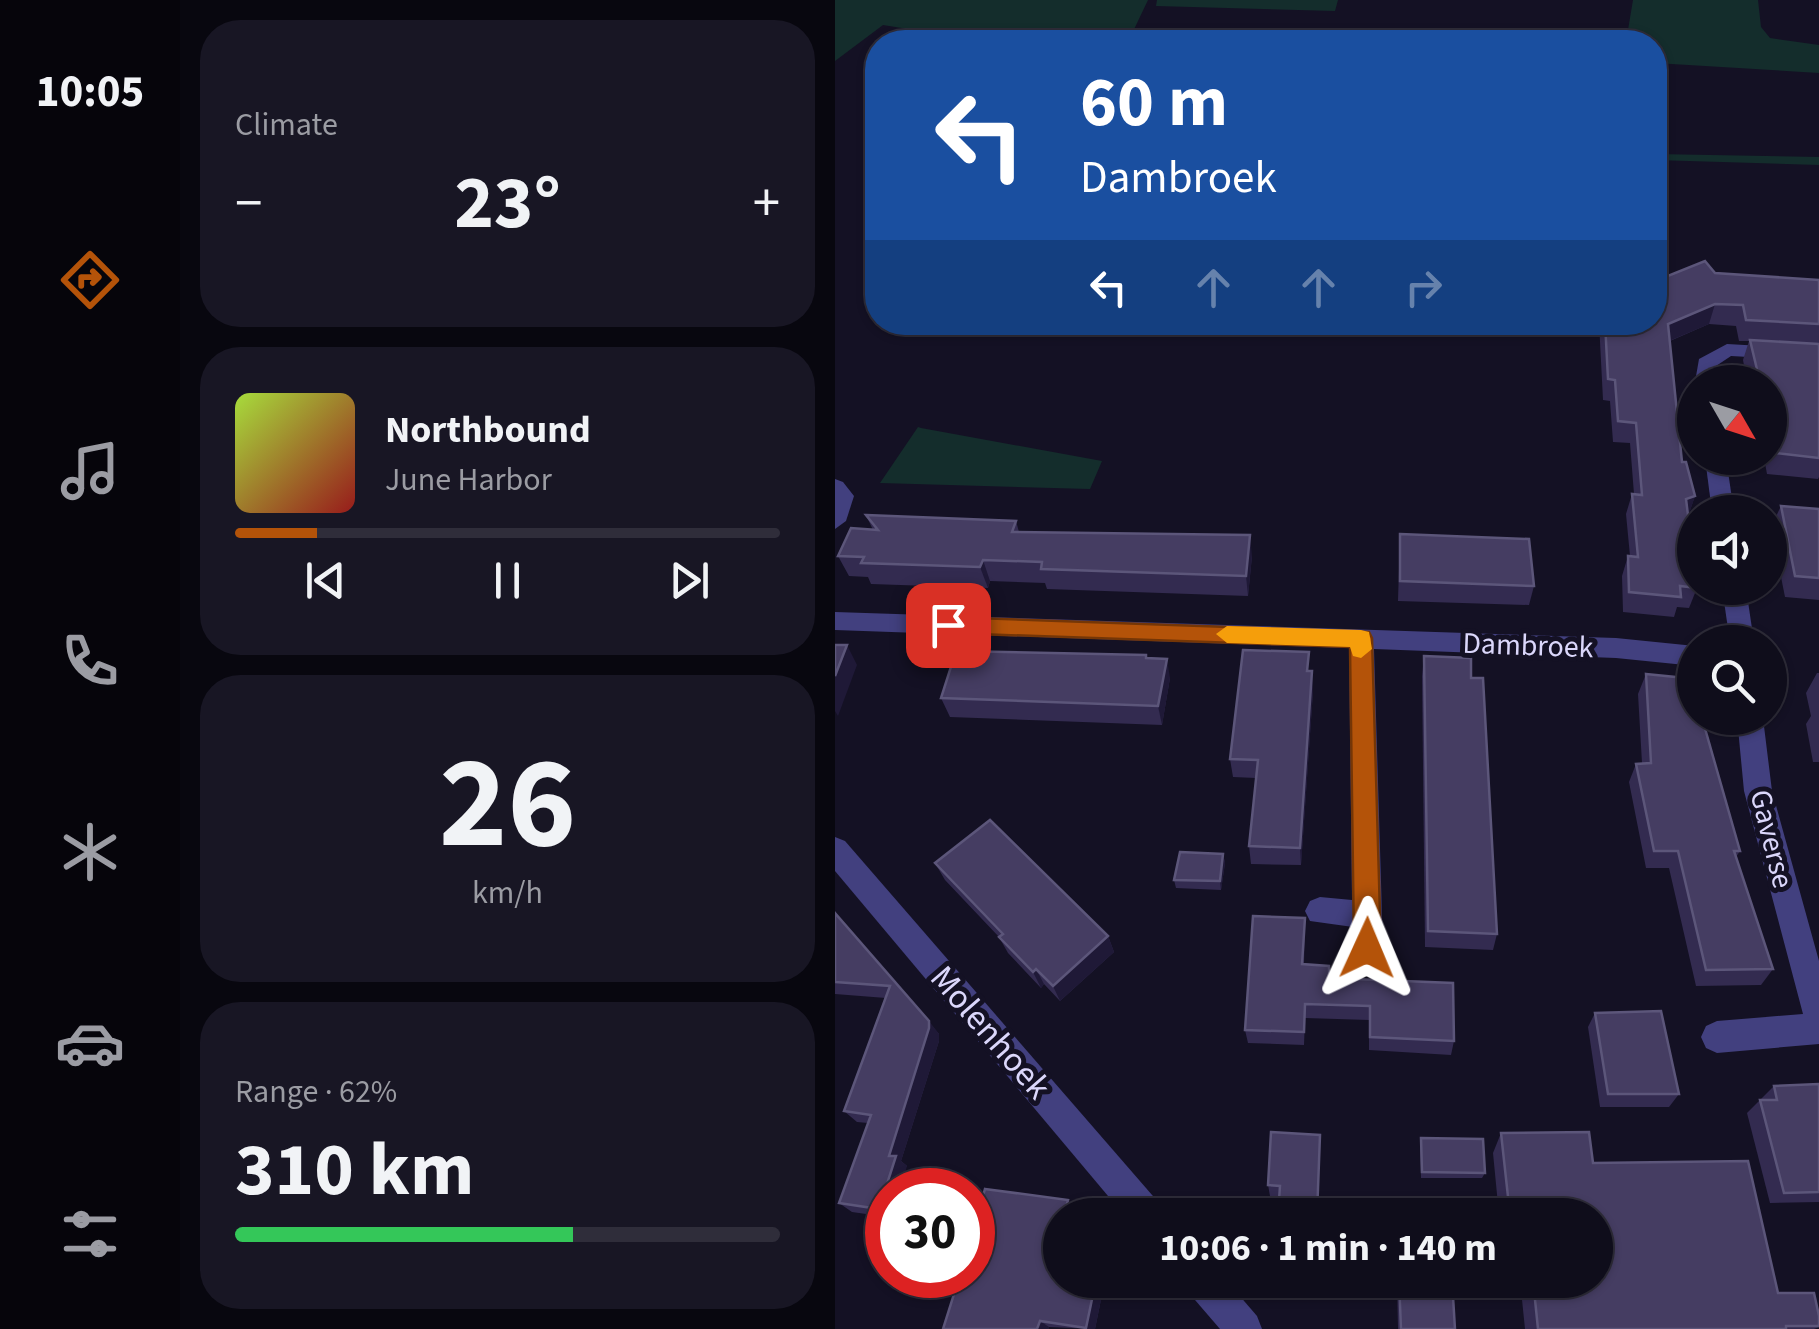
<!DOCTYPE html>
<meta charset="utf-8">
<style>
body{margin:0;font-family:"Source Sans 3",sans-serif;background:#181624;color:#f1f3f6;height:100vh;display:flex;flex-direction:column;font-size:38px;white-space:nowrap}
*{box-sizing:border-box;margin:0}
p{font-size:32px;color:#9b9ca3}
.icon{flex:none;width:55px;height:55px;fill:none;stroke:currentColor;stroke-width:2;stroke-linecap:round;stroke-linejoin:round}
.map{position:relative;flex:1;overflow:hidden}
.sheet{display:flex;flex-direction:column;gap:20px;padding:20px;background:#08070f;width:655px}
.sheet>*{flex:none}
.hud{position:absolute;left:30px;top:30px;width:802px;height:305px;border-radius:40px;box-shadow:0 2px 8px #0004,0 0 0 2px #2f2d3a;background:#1a4fa0;color:#fff;overflow:hidden}
.needle{width:65px;rotate:129deg}
.buttons{position:absolute;left:842px;top:365px;display:grid;gap:20px}
.buttons a{display:grid;place-items:center;width:110px;height:110px;border-radius:50%;background:#0f0d1b;box-shadow:0 2px 8px #0004,0 0 0 2px #2f2d3a;font-size:50px}
.speed{position:absolute;left:30px;top:1168px;display:flex;gap:20px;font-size:50px;font-weight:700;text-align:center}
.speed>*{display:grid;place-content:center;width:130px;height:130px;border-radius:50%;background:#0f0d1b;box-shadow:0 2px 8px #0004,0 0 0 2px #2f2d3a;line-height:1}
.speed .limit{border:15px solid #d22;background:#fff;color:#111}
.pin{position:absolute;display:grid;place-items:center;width:85px;height:85px;color:#fff;margin:-42px;border-radius:20px;box-shadow:0 5px 15px #0006}
.me{position:absolute;width:110px;margin:-55px;rotate:1deg;stroke-linejoin:round;filter:drop-shadow(0 0 8px #0008)}
.turn{display:flex;align-items:center;gap:35px;height:210px;padding:0 50px;font-size:45px}
.turn .icon{width:130px;height:130px;stroke-width:2.5}
.turn b{display:block;font-size:70px;line-height:85px}
.lanes{display:flex;align-items:center;height:95px;padding:0 50px;background:#0003;justify-content:center;gap:50px;direction:ltr}
.lanes .off{opacity:.35}
.big{font-size:75px;font-weight:700;line-height:1.1}
.sheet .card{flex:1;display:flex;flex-direction:column;justify-content:center;gap:15px;min-width:0;padding:0 35px;border-radius:40px;background:#181624}
.sheet .dial{align-items:center;gap:0}
.dial b{font-size:130px;line-height:1}
.song{display:flex;align-items:center;gap:30px}
.cover{width:120px;height:120px;border-radius:15px;background:linear-gradient(135deg,hsl(80 70% 55%),hsl(0 70% 35%))}
.played{height:10px;border-radius:5px;background:linear-gradient(90deg,#b45309 15%,#2f2d3a 15%)}
.keys{display:flex;justify-content:space-around;direction:ltr}
.heat{display:flex;justify-content:space-between;align-items:center;font-size:55px;direction:ltr}
.charge{height:15px;border-radius:8px;background:linear-gradient(90deg,#34c759 62%,#2f2d3a 0)}
.trip{position:absolute;left:208px;top:1198px;width:570px;height:100px;border-radius:50px;background:#0f0d1b;box-shadow:0 2px 8px #0004,0 0 0 2px #2f2d3a;font-weight:700;line-height:100px;text-align:center}
main{display:flex;flex:1;min-height:0}
.dock{display:flex;flex-direction:column;width:180px;justify-content:space-around;align-items:center;background:#06050b;color:#9b9ca3}
.dock .icon{width:70px;height:70px}
.dock .active{color:#b45309}
.dock b{font-size:45px;color:#f1f3f6}
.map>svg:first-child{display:block}
.green{fill:#142d2c}
.lines{fill:none;stroke-linecap:round;stroke-linejoin:round}
.street{fill:#42407f;fill-rule:evenodd}
.wall{fill:#332b50}
.shaded-wall{fill:#1f1937}
.building{fill:#453d62;stroke:#5c567a;stroke-width:2.5}
.route{fill:#b45309;stroke:#753606;stroke-width:2.5}
.slow{fill:#f59e0b}
.labels{text-anchor:middle;stroke-width:10;stroke-linejoin:round;paint-order:stroke}
.street-label{font-size:30px;fill:#dbd7fb;stroke:#141124}
.near-street-label{font-size:35px;fill:#dbd7fb;stroke:#141124}
</style>
<main>
<nav class="dock">
<b>10:05</b>
<svg class="icon active" aria-label="directions" viewBox="0 0 24 24"><path d="M12 3l9 9-9 9-9-9zM9 14v-3h6M13 9l2 2-2 2"/></svg>
<svg class="icon" aria-label="music" viewBox="0 0 24 24"><path d="M9 18V5l10-2v13"/><circle cx="6" cy="18" r="3"/><circle cx="16" cy="16" r="3"/></svg>
<svg class="icon" aria-label="phone" viewBox="0 0 24 24"><path d="M5 4h4l2 5-3 2q2 4 5 5l2-3 5 2v4C11 20 4 13 5 4z"/></svg>
<svg class="icon" aria-label="climate" viewBox="0 0 24 24"><path d="M12 3v18M4 7l16 10M4 17L20 7"/></svg>
<svg class="icon" aria-label="car" viewBox="0 0 24 24"><path d="M5 17H2v-5l4-1 3-4h7l3 4 3 1v5h-3M9 17h6M6 11h13"/><circle cx="7" cy="17" r="2"/><circle cx="17" cy="17" r="2"/></svg>
<svg class="icon" aria-label="filters" viewBox="0 0 24 24"><path d="M4 7h16M4 17h16"/><circle cx="9" cy="7" r="2"/><circle cx="15" cy="17" r="2"/></svg>
</nav>
<section class="sheet">
<div class="card"><p>Climate</p>
<div class="heat"><a>−</a><b class="big">23°</b><a>+</a></div>
</div>
<div class="card">
<div class="song"><i class="cover"></i><div><b>Northbound</b><p>June Harbor</p></div></div>
<div class="played"></div>
<div class="keys"><svg class="icon" aria-label="previous" viewBox="0 0 24 24"><path d="M18 5L8 12l10 7zM5 5v14"/></svg><svg class="icon" aria-label="pause" viewBox="0 0 24 24"><path d="M8 5v14M16 5v14"/></svg><svg class="icon" aria-label="next" viewBox="0 0 24 24"><path d="M6 5l10 7-10 7zM19 5v14"/></svg></div>
</div>
<div class="card dial"><b>26</b><p>km/h</p></div>
<div class="card"><p>Range · 62%</p><b class="big">310 km</b><div class="charge"></div></div>
</section>
<div class="map">
<svg width="984" height="1329" viewBox="0 0 984 1329">
<rect width="100%" height="100%" fill="#141124"/>
<g class="green">
<polygon points="0,0 313,0 293,42 153,42 48,25 0,61"/>
<polygon points="322,0 503,0 500,11 321,6"/>
<polygon points="798,0 923,0 926,27 935,38 984,45 984,73 820,63 820,42 791,42"/>
<polygon points="820,154 984,157 984,165 820,160"/>
<polygon points="83,427 86,428 267,461 255,489 45,483"/>
</g>
<g class="lines">
<g class="street">
<polygon points="892,344 984,349 984,361 896,356 881,366 880,382 860,382 864,359"/>
<polygon points="870,458 891,458 899,512 877,512"/>
<polygon points="0,479 8,482 19,496 11,521 0,529"/>
<polygon points="887,588 911,588 919,642 895,642"/>
<polygon points="0,612 781,638 860,646 860,666 781,658 539,649 548,948 544,958 533,962 522,958 518,927 475,921 470,911 475,901 485,897 517,900 514,648 0,630"/>
<polygon points="902,718 928,718 937,791 984,961 984,1044 882,1053 871,1048 866,1037 871,1026 882,1021 968,1014 909,791"/>
<polygon points="0,837 10,841 324,1203 329,1215 289,1215 0,871"/>
<polygon points="349,1280 391,1280 422,1316 427,1329 385,1329 354,1293"/>
</g>
</g>
<g class="wall">
<polygon points="880,273 984,280 984,477 983,479 932,474 929,458 935,458 935,382 912,382 908,360 914,341 904,341 901,326 874,324 835,341 847,462 860,496 853,516 862,588 854,608 842,607 839,617 788,612 787,576 793,556 795,556 791,514 797,494 799,494 795,443 778,442 775,401 768,400 764,322 820,322"/>
<polygon points="946,506 984,509 984,600 950,597 936,527"/>
<polygon points="31,515 181,521 184,532 417,556 413,596 212,589 210,583 155,581 153,588 36,584 33,577 14,576 3,556 38,530"/>
<polygon points="565,534 699,586 694,605 563,601"/>
<polygon points="311,655 312,658 335,678 327,725 115,717 106,698"/>
<polygon points="589,656 636,678 662,934 658,950 590,947 587,676"/>
<polygon points="474,671 478,691 466,865 416,864 414,846 421,778 398,777 395,759"/>
<polygon points="982,673 984,673 984,762 978,762 971,724 976,716 971,693"/>
<polygon points="811,674 860,718 905,851 901,857 938,969 926,985 861,986 834,868 811,868 794,782 801,764 807,763 803,694"/>
<polygon points="388,854 390,863 386,890 341,888 339,880"/>
<polygon points="100,863 273,936 279,952 225,1001 209,984 206,988 173,953 164,937 110,880"/>
<polygon points="0,913 104,1034 104,1041 66,1161 72,1166 52,1190 52,1217 17,1212 4,1203 33,1123 22,1122 9,1111 51,998 0,994"/>
<polygon points="470,918 469,964 619,1041 616,1055 534,1050 534,1020 470,1018 469,1045 413,1043 410,1030"/>
<polygon points="760,1013 844,1094 834,1107 765,1107 753,1027"/>
<polygon points="984,1084 984,1202 935,1203 912,1113 939,1086"/>
<polygon points="666,1133 758,1163 943,1293 984,1316 984,1327 979,1329 690,1329 685,1280 760,1280 760,1215 664,1215 658,1153"/>
<polygon points="485,1135 445,1197 435,1196 433,1185"/>
<polygon points="586,1138 650,1173 647,1178 586,1178 585,1144"/>
<polygon points="150,1189 233,1200 241,1210 240,1215 225,1215 225,1280 270,1280 260,1329 214,1327 214,1329 108,1329 125,1275 138,1275 138,1231"/>
<polygon points="487,1280 486,1293 440,1291 438,1283"/>
<polygon points="562,1280 617,1280 620,1329 563,1329"/>
</g>
<g class="shaded-wall">
<polygon points="880,304 874,324 827,344 833,324"/>
<polygon points="860,496 853,517 851,499"/>
<polygon points="415,535 417,556 413,596 411,576"/>
<polygon points="148,560 155,581 153,588 145,567"/>
<polygon points="12,645 22,665 3,716 0,711 0,676"/>
<polygon points="332,659 335,678 327,725 323,706"/>
<polygon points="477,671 478,691 466,865 465,848"/>
<polygon points="388,854 390,863 386,890 385,881"/>
<polygon points="273,936 279,952 225,1001 218,986"/>
<polygon points="201,969 209,984 206,988 198,972"/>
<polygon points="94,1021 104,1034 104,1041 66,1161 72,1166 65,1190 52,1190 52,1215 44,1209 54,1156"/>
<polygon points="233,1200 241,1210 240,1215 229,1215"/>
<polygon points="261,1280 270,1280 260,1329 252,1329 251,1328"/>
<polygon points="205,1321 214,1327 214,1329 202,1329"/>
</g>
<g class="building">
<polygon points="870,261 880,273 984,280 984,324 911,320 908,305 880,304 833,324 847,462 851,462 860,496 851,499 860,572 860,588 862,588 845,586 846,597 794,592 793,556 803,557 797,494 807,495 801,423 783,421 780,380 773,379 770,322 820,322 820,281"/>
<polygon points="915,340 984,344 984,458 941,453 935,428 935,382 925,382"/>
<polygon points="946,506 984,509 984,578 960,576"/>
<polygon points="31,515 181,521 177,532 415,535 411,576 206,569 207,562 148,560 145,567 26,563 29,557 3,556 16,528 43,530"/>
<polygon points="565,534 694,539 699,586 565,581"/>
<polygon points="0,645 12,645 0,676"/>
<polygon points="408,650 474,652 472,671 477,671 465,848 414,846 423,760 395,759"/>
<polygon points="121,651 311,655 311,658 332,659 323,706 106,698"/>
<polygon points="589,656 636,658 636,678 648,678 662,934 593,931"/>
<polygon points="811,674 860,679 860,718 867,718 905,851 899,851 938,969 871,970 843,851 819,851 801,764 816,763"/>
<polygon points="155,820 273,936 218,986 201,969 198,972 164,937 168,934 100,863"/>
<polygon points="345,852 388,854 385,881 339,880"/>
<polygon points="0,913 94,1021 94,1028 54,1156 61,1156 44,1209 4,1203 36,1115 9,1111 55,986 0,982"/>
<polygon points="418,916 470,918 467,964 494,966 494,978 618,983 619,1041 535,1037 535,1006 470,1004 469,1032 410,1030"/>
<polygon points="826,1011 844,1094 773,1094 760,1013"/>
<polygon points="984,1084 984,1192 949,1193 925,1100 942,1100 939,1086"/>
<polygon points="436,1132 485,1135 482,1215 443,1215 445,1186 433,1185"/>
<polygon points="754,1132 758,1163 913,1161 943,1293 979,1293 984,1316 984,1326 951,1326 951,1329 703,1329 698,1280 760,1280 760,1215 675,1215 666,1133"/>
<polygon points="586,1138 648,1139 650,1173 587,1172"/>
<polygon points="150,1189 233,1200 229,1215 225,1215 225,1280 261,1280 251,1328 205,1321 202,1329 108,1329 125,1275 138,1275 138,1231"/>
<polygon points="438,1280 486,1280 486,1285 438,1283"/>
<polygon points="564,1280 617,1280 620,1329 566,1329"/>
</g>
<polygon class="route" points="113,617 534,632 537,638 546,948 542,957 532,960 523,957 519,948 515,647 113,633 102,625"/>
<polygon class="slow" points="392,626 526,630 534,632 537,649 526,658 518,656 515,647 392,643 381,634"/>
<g class="labels">
<g class="street-label">
<text transform="translate(693 645) rotate(2)" y="10">Dambroek</text>
<text transform="translate(937 839) rotate(76)" y="10">Gaverse</text>
</g>
<g class="near-street-label">
<text transform="translate(156 1032) rotate(49)" y="12">Molenhoek</text>
</g>
</g>
</svg>
<div class="buttons">
<a><svg class="needle" viewBox="-14 -14 28 28"><path d="M0-13l5 13h-10z" fill="#e53935"/><path d="M0 13l5-13h-10z" fill="#9b9ca3"/></svg></a>
<a><svg class="icon" aria-label="sound" viewBox="0 0 24 24"><path d="M4 9h4l5-4v14l-5-4H4zM17 9q2 3 0 6"/></svg></a>
<a><svg class="icon" aria-label="search" viewBox="0 0 24 24"><circle cx="10" cy="10" r="6"/><path d="M15 15l6 6"/></svg></a>
</div>
<div class="speed"><div class="limit">30</div></div>
<div class="pin" style="left:113px;top:625px;background:#d93025"><svg class="icon" aria-label="arrive" viewBox="0 0 24 24"><path d="M6 21V4h12l-3 4 3 4H6"/></svg></div>
<svg class="me" style="left:532px;top:948px" viewBox="-20 -20 40 40"><path d="M0-17L14 15 0 8-14 15z" fill="#b45309" stroke="#fff" stroke-width="4"/></svg>
<div class="trip">10:06 · 1 min · 140 m</div>
<div class="hud">
<div class="turn"><svg class="icon" aria-label="left" viewBox="0 0 24 24"><path d="M17 20v-9H6M10 6l-5 5 5 5"/></svg><div><b>60 m</b>Dambroek</div></div>
<div class="lanes"><svg class="icon" aria-label="left" viewBox="0 0 24 24"><path d="M17 20v-9H6M10 6l-5 5 5 5"/></svg><svg class="icon off" aria-label="ahead" viewBox="0 0 24 24"><path d="M12 20V5M6 11l6-6 6 6"/></svg><svg class="icon off" aria-label="ahead" viewBox="0 0 24 24"><path d="M12 20V5M6 11l6-6 6 6"/></svg><svg class="icon off" aria-label="right" viewBox="0 0 24 24"><path d="M7 20v-9h11M14 6l5 5-5 5"/></svg></div>
</div>
</div>
</main>
